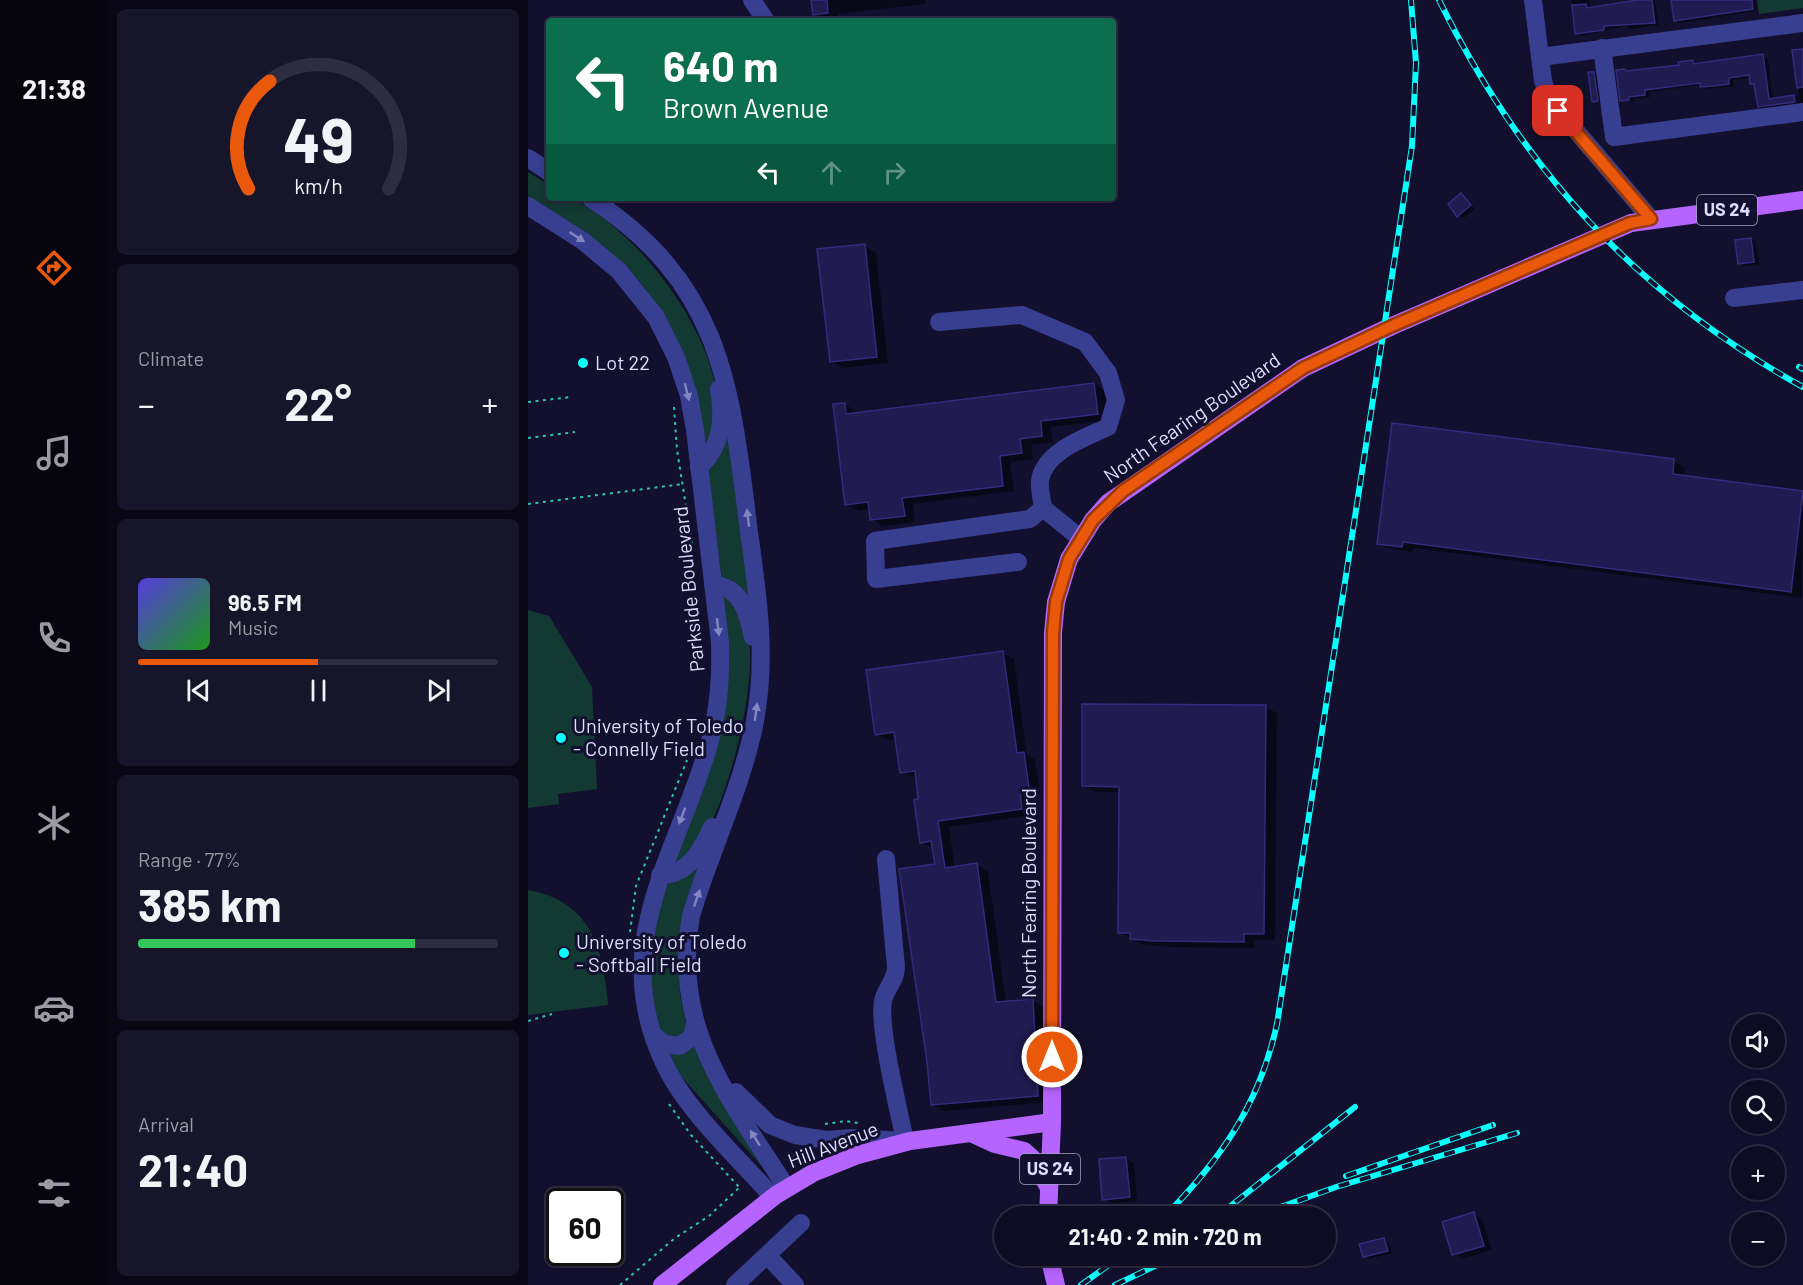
<!DOCTYPE html>
<meta charset="utf-8">
<style>
body{margin:0;font-family:Barlow,sans-serif;background:#17152a;color:#f1f3f6;height:100vh;display:flex;flex-direction:column;font-size:22px;white-space:nowrap}
*{box-sizing:border-box;margin:0}
p{font-size:20px;color:#9b9ba5}
.icon{flex:none;width:33px;height:33px;fill:none;stroke:currentColor;stroke-width:2;stroke-linecap:round;stroke-linejoin:round}
.map{position:relative;flex:1;overflow:hidden}
.sheet{display:flex;flex-direction:column;gap:9px;padding:9px;background:#080713;width:420px}
.sheet>*{flex:none}
.guide{position:absolute;left:18px;top:18px;width:570px;height:183px;border-radius:6px;box-shadow:0 3px 9px #0003,0 0 0 2px #2e2c40;background:#0b6e4f;color:#fff;overflow:hidden}
.controls{position:absolute;left:1203px;top:1014px;display:grid;gap:12px}
.controls a{display:grid;place-items:center;width:54px;height:54px;border-radius:50%;background:#0e0c22;box-shadow:0 3px 9px #0003,0 0 0 2px #2e2c40;font-size:30px}
.speed{position:absolute;left:18px;top:1188px;display:flex;gap:12px;font-size:30px;font-weight:700;text-align:center}
.speed>*{display:grid;place-content:center;width:78px;height:78px;border-radius:50%;background:#0e0c22;box-shadow:0 3px 9px #0003,0 0 0 2px #2e2c40;line-height:1}
.speed .limit{border:3px solid #111;border-radius:9px;background:#fff;color:#111}
.pin{position:absolute;display:grid;place-items:center;width:51px;height:51px;color:#fff;margin:-26px;border-radius:12px;box-shadow:0 3px 9px #0006}
.me{position:absolute;width:66px;margin:-33px;rotate:0deg;stroke-linejoin:round;filter:drop-shadow(0 0 4px #0008)}
.turn{display:flex;align-items:center;gap:21px;height:126px;padding:0 18px;font-size:27px}
.turn .icon{width:78px;height:78px;stroke-width:2.5}
.turn b{display:block;font-size:42px;line-height:51px}
.lanes{display:flex;align-items:center;height:57px;padding:0 18px;background:#0003;justify-content:center;gap:30px;direction:ltr}
.lanes .off{opacity:.35}
.big{font-size:45px;font-weight:700;line-height:1.1}
.sheet .card{flex:1;display:flex;flex-direction:column;justify-content:center;gap:9px;min-width:0;padding:0 21px;border-radius:9px;background:#17152a}
.sheet .dial{align-items:center;gap:0}
.dial svg{height:156px;overflow:visible;fill:none;stroke:#2e2c40;stroke-width:7;stroke-linecap:round;text-anchor:middle}
.dial text{fill:#f1f3f6;stroke:none}
.song{display:flex;align-items:center;gap:18px}
.cover{width:72px;height:72px;border-radius:9px;background:linear-gradient(135deg,hsl(250 70% 55%),hsl(120 70% 35%))}
.played{height:6px;border-radius:3px;background:linear-gradient(90deg,#ea580c 50%,#2e2c40 50%)}
.keys{display:flex;justify-content:space-around;direction:ltr}
.heat{display:flex;justify-content:space-between;align-items:center;font-size:33px;direction:ltr}
.charge{height:9px;border-radius:4px;background:linear-gradient(90deg,#34c759 77%,#2e2c40 0)}
.trip{position:absolute;left:466px;top:1206px;width:342px;height:60px;border-radius:30px;background:#0e0c22;box-shadow:0 3px 9px #0003,0 0 0 2px #2e2c40;font-weight:700;line-height:60px;text-align:center}
main{display:flex;flex:1;min-height:0}
.dock{display:flex;flex-direction:column;width:108px;justify-content:space-around;align-items:center;background:#06050e;color:#9b9ba5}
.dock .icon{width:42px;height:42px}
.dock .selected{color:#ea580c}
.dock b{font-size:27px;color:#f1f3f6}
.map>svg:first-child{display:block}
.green{fill:#133933}
.shadow{fill:#0007}
.building{fill:#201b50;stroke:#332b7e;stroke-width:1.5}
.lines{fill:none;stroke-linecap:round;stroke-linejoin:round}
.path{stroke:#29c7ad;stroke-width:2;stroke-dasharray:3 4.5;stroke-linecap:butt}
.minor{stroke:#383e90;stroke-width:18}
.major{stroke:#b564ff;stroke-width:18}
.rail-casing{stroke:#09fffe;stroke-width:6}
.rail{stroke:#12102e;stroke-width:4;stroke-dasharray:11;stroke-linecap:butt}
.oneway{fill:#8286c2}
.route-casing{stroke:#983908;stroke-width:15}
.route{stroke:#ea580c;stroke-width:10}
.poi-dot{fill:#09fffe;stroke:#12102e;stroke-width:2}
.labels{text-anchor:middle;stroke-width:6;stroke-linejoin:round;paint-order:stroke}
.shield{fill:#12102e;stroke:#a0a0c0;stroke-width:1.5}
.shield-label{font-size:18px;font-weight:bold;fill:#ddf}
.poi-label{font-size:20px;fill:#ddf;stroke:#12102e;text-anchor:start}
.street-label{font-size:20px;fill:#ddf;stroke:#12102e}
</style>
<main>
<nav class="dock">
<b>21:38</b>
<svg class="icon selected" aria-label="directions" viewBox="0 0 24 24"><path d="M12 3l9 9-9 9-9-9zM9 14v-3h6M13 9l2 2-2 2"/></svg>
<svg class="icon" aria-label="music" viewBox="0 0 24 24"><path d="M9 18V5l10-2v13"/><circle cx="6" cy="18" r="3"/><circle cx="16" cy="16" r="3"/></svg>
<svg class="icon" aria-label="phone" viewBox="0 0 24 24"><path d="M5 4h4l2 5-3 2q2 4 5 5l2-3 5 2v4C11 20 4 13 5 4z"/></svg>
<svg class="icon" aria-label="climate" viewBox="0 0 24 24"><path d="M12 3v18M4 7l16 10M4 17L20 7"/></svg>
<svg class="icon" aria-label="car" viewBox="0 0 24 24"><path d="M5 17H2v-5l4-1 3-4h7l3 4 3 1v5h-3M9 17h6M6 11h13"/><circle cx="7" cy="17" r="2"/><circle cx="17" cy="17" r="2"/></svg>
<svg class="icon" aria-label="filters" viewBox="0 0 24 24"><path d="M4 7h16M4 17h16"/><circle cx="9" cy="7" r="2"/><circle cx="15" cy="17" r="2"/></svg>
</nav>
<section class="sheet">
<div class="card dial"><svg viewBox="0 0 100 80">
<path d="M14 69A42 42 0 1 1 86 69"/>
<path d="M14 69A42 42 0 0 1 25 14" stroke="#ea580c"/>
<text x="50" y="56" font-size="32" font-weight="700">49</text>
<text x="50" y="72" font-size="11">km/h</text>
</svg></div>
<div class="card"><p>Climate</p>
<div class="heat"><a>−</a><b class="big">22°</b><a>+</a></div>
</div>
<div class="card">
<div class="song"><i class="cover"></i><div><b>96.5 FM</b><p>Music</p></div></div>
<div class="played"></div>
<div class="keys"><svg class="icon" aria-label="previous" viewBox="0 0 24 24"><path d="M18 5L8 12l10 7zM5 5v14"/></svg><svg class="icon" aria-label="pause" viewBox="0 0 24 24"><path d="M8 5v14M16 5v14"/></svg><svg class="icon" aria-label="next" viewBox="0 0 24 24"><path d="M6 5l10 7-10 7zM19 5v14"/></svg></div>
</div>
<div class="card"><p>Range · 77%</p><b class="big">385 km</b><div class="charge"></div></div>
<div class="card"><p>Arrival</p><b class="big">21:40</b></div>
</section>
<div class="map">
<svg width="1275" height="1285" viewBox="0 0 1275 1285">
<rect width="100%" height="100%" fill="#12102e"/>
<g class="green">
<polygon points="1229,0 1275,0 1275,8 1231,14"/>
<path d="M0 172 21 185V198C28 198 37 196 44 199 108 228 192 337 189 410 189 422 181 437 178 449L134 313 125 299 107 276 74 245 0 197Z"/>
<polygon points="200,434 222,599 194,579 180,471 190,459"/>
<path d="M196 593C202 602 215 613 218 623 234 674 201 796 174 841 168 851 154 858 146 865L185 757Z"/>
<polygon points="0,610 21,616 64,687 69,789 30,794 31,804 0,808"/>
<path d="M172 863 150 956 152 995 160 1031 146 1041 133 1033C125 1003 118 967 124 936 127 918 135 900 140 883Z"/>
<path d="M0 890C63 901 75 949 80 1005L0 1015Z"/>
<polygon points="165,1046 167,1047 238,1171 151,1074 142,1054"/>
</g>
<g class="shadow">
<polygon points="284,0 397,0 397,4 310,14 311,19 297,21 286,14"/>
<polygon points="1043,0 1061,0 1062,9 1111,0 1127,0 1131,25 1102,29 1098,26 1053,36 1049,33"/>
<polygon points="1145,0 1228,0 1229,11 1152,23 1147,20"/>
<polygon points="1275,50 1275,103 1236,109 1231,106 1228,86 1224,83 1223,78 1205,80 1206,86 1179,89 1174,85 1121,92 1122,97 1105,99 1106,102 1094,100 1097,70 1101,73 1152,66 1165,62 1170,65 1235,56 1240,59 1245,100 1271,96 1266,51"/>
<polygon points="1066,73 1071,76 1074,103 1065,101"/>
<polygon points="934,195 947,209 936,218 930,215"/>
<polygon points="1223,239 1228,242 1231,265 1217,266 1212,263"/>
<polygon points="336,246 348,252 360,363 315,368 303,361"/>
<polygon points="566,384 577,391 581,420 523,427 525,442 503,445 505,459 482,462 486,491 385,504 387,522 355,526 343,519 342,509 330,511 319,504 316,404 328,411 328,414"/>
<polygon points="866,425 1146,461 1157,467 1156,477 1275,492 1274,598 886,548 885,552 862,549 850,543"/>
<polygon points="474,653 486,659 499,755 507,760 512,793 502,795 505,815 421,827 427,868 449,865 460,871 478,1003 504,1000 516,1007 521,1102 416,1111 404,1104 408,866 406,849 394,842 389,778 373,772 369,739 360,740 348,734"/>
<polygon points="737,707 749,713 747,940 727,940 727,948 641,947 615,945 591,932 592,792 567,792 555,785"/>
<polygon points="598,1158 606,1163 609,1201 584,1203 576,1199"/>
<polygon points="946,1214 954,1219 964,1250 934,1259 926,1254"/>
<polygon points="856,1239 861,1243 864,1253 841,1259 836,1256"/>
</g>
<g class="building">
<polygon points="283,0 299,0 300,13 285,15"/>
<polygon points="1109,0 1124,0 1127,23 1076,26 1076,30 1047,34 1044,5 1058,4 1059,8"/>
<polygon points="1143,0 1224,0 1225,9 1146,21"/>
<polygon points="1275,49 1275,87 1269,88 1264,50"/>
<polygon points="1235,54 1241,99 1266,95 1267,102 1230,107 1226,84 1222,84 1221,75 1201,78 1201,84 1186,86 1172,87 1172,83 1117,90 1117,95 1101,97 1101,100 1092,101 1088,70 1097,69 1098,71 1151,65 1150,62 1165,60 1165,64"/>
<polygon points="1060,72 1066,72 1070,101 1064,102"/>
<polygon points="933,193 943,205 929,217 920,204"/>
<polygon points="1223,238 1226,262 1210,264 1207,240"/>
<polygon points="337,244 349,357 302,362 289,249"/>
<polygon points="566,383 570,414 513,421 514,436 492,439 494,453 472,456 475,486 374,498 377,516 342,520 340,502 317,505 305,404 317,403 318,414"/>
<polygon points="864,423 1146,459 1145,474 1275,491 1263,592 875,542 874,547 849,544"/>
<polygon points="475,651 489,753 496,752 501,788 492,789 494,809 410,821 417,868 449,863 468,1002 505,999 510,1096 403,1105 399,1062 371,869 407,864 403,841 392,843 386,800 390,799 387,771 372,773 366,732 347,735 338,670"/>
<polygon points="554,704 738,705 736,934 716,934 716,942 628,941 602,939 602,933 590,933 591,787 554,786"/>
<polygon points="598,1157 602,1197 574,1200 571,1159"/>
<polygon points="946,1212 956,1246 924,1255 914,1222"/>
<polygon points="856,1238 860,1251 835,1257 831,1244"/>
</g>
<g class="lines">
<g class="path">
<polyline points="0,402 43,397"/>
<polyline points="146,407 149,450 164,544"/>
<polyline points="0,438 47,432"/>
<polyline points="0,504 155,484"/>
<polyline points="102,932 108,886 159,760"/>
<polyline points="0,1021 24,1014"/>
<polyline points="141,1104 163,1135 211,1187"/>
<polyline points="297,1124 318,1121 330,1123"/>
<polyline points="259,1160 274,1151"/>
<polyline points="92,1285 147,1238 181,1216 212,1187"/>
</g>
<g class="minor">
<polyline points="224,0 238,21"/>
<polyline points="1005,0 1015,81 1021,99 1123,219"/>
<polyline points="1074,48 1086,137 1275,112"/>
<polyline points="1012,57 1275,23"/>
<polyline points="0,158 21,172"/>
<path d="M62 198C195 284 203 388 221 532 230 595 239 657 227 721 214 788 182 851 163 916 143 1029 201 1097 258 1187"/>
<path d="M0 206 55 241 91 271 128 317 148 357 161 396 167 430 192 642C193 676 191 709 182 741 150 855 77 945 138 1067 160 1112 211 1159 245 1197"/>
<polyline points="1206,298 1275,290"/>
<path d="M411 322 494 315 557 342 580 373 588 400 580 427C557 438 517 451 512 480 511 489 514 500 515 508L552 538"/>
<path d="M171 467C194 447 196 419 191 389"/>
<polyline points="490,562 348,579 347,541 502,519 515,508"/>
<path d="M185 585C213 586 220 614 225 637"/>
<path d="M358 859 368 967C368 981 357 989 355 1001 350 1027 371 1111 377 1141"/>
<path d="M132 875C159 876 174 850 184 827"/>
<polyline points="126,1035 136,1044 151,1046 164,1037 167,1024"/>
<polyline points="208,1092 242,1125 267,1135 299,1140 323,1138 377,1141"/>
<polyline points="239,1255 267,1285"/>
<polyline points="207,1285 273,1223"/>
</g>
<g class="major">
<polyline points="443,1133 467,1144 496,1151 504,1158 520,1186"/>
<polyline points="520,1216 524,1122 525,633 528,602 541,559 565,520 580,503 775,368 864,326 1103,223 1275,200"/>
<polyline points="521,1256 528,1285"/>
<polyline points="134,1285 248,1195 285,1173 330,1155 382,1141 524,1122"/>
</g>
<defs>
<g id="rail">
<path d="M911 0C994 169 1110 296 1275 387"/>
<polyline points="1271,367 1275,369"/>
<polyline points="818,1176 965,1125"/>
<path d="M637 1216C693 1159 731 1105 749 1024L884 146 888 63 883 0"/>
<polyline points="690,1216 827,1107"/>
<polyline points="728,1216 808,1187 989,1133"/>
<polyline points="553,1285 593,1256"/>
<polyline points="587,1285 648,1256"/>
</g>
</defs>
<use href="#rail" class="rail-casing"/>
<use href="#rail" class="rail"/>
</g>
<defs><path id="oneway-solid" d="M-6-.8H1V-3.2L6.5 0L1 3.2V.8H-6Z" transform="scale(1.5)"/></defs>
<g class="oneway">
<use href="#oneway-solid" transform="translate(49 237) rotate(33)"/>
<use href="#oneway-solid" transform="translate(159 392) rotate(76)"/>
<use href="#oneway-solid" transform="translate(220 518) rotate(-97)"/>
<use href="#oneway-solid" transform="translate(190 627) rotate(83)"/>
<use href="#oneway-solid" transform="translate(228 712) rotate(-82)"/>
<use href="#oneway-solid" transform="translate(154 816) rotate(111)"/>
<use href="#oneway-solid" transform="translate(169 898) rotate(-71)"/>
<use href="#oneway-solid" transform="translate(227 1138) rotate(-122)"/>
</g>
<g class="lines">
<defs>
<polyline id="route" points="524,1057 525,633 528,602 541,559 565,520 595,491 775,368 864,326 1079,233 1102,223 1123,219 1030,111"/>
</defs>
<use href="#route" class="route-casing"/>
<use href="#route" class="route"/>
</g>
<g class="poi-dot">
<circle cx="55" cy="363" r="6"/>
<circle cx="33" cy="738" r="6"/>
<circle cx="36" cy="953" r="6"/>
</g>
<g class="labels">
<g class="shield">
<rect x="1169" y="195" width="60" height="30" rx="4.5"/>
<rect x="492" y="1154" width="60" height="30" rx="4.5"/>
</g>
<g class="shield-label">
<text x="1199" y="216">US 24</text>
<text x="522" y="1175">US 24</text>
</g>
<g class="poi-label">
<text x="67" y="370">Lot 22</text>
<text x="45" y="733">University of Toledo<tspan x="45" dy="23">- Connelly Field</tspan></text>
<text x="48" y="949">University of Toledo<tspan x="48" dy="23">- Softball Field</tspan></text>
</g>
<g class="street-label">
<text transform="translate(664 418) rotate(-35)" y="7">North Fearing Boulevard</text>
<text transform="translate(161 589) rotate(-96)" y="7">Parkside Boulevard</text>
<text transform="translate(501 893) rotate(-90)" y="7">North Fearing Boulevard</text>
<text transform="translate(305 1145) rotate(-21)" y="7">Hill Avenue</text>
</g>
</g>
</svg>
<div class="controls">
<a><svg class="icon" aria-label="sound" viewBox="0 0 24 24"><path d="M4 9h4l5-4v14l-5-4H4zM17 9q2 3 0 6"/></svg></a>
<a><svg class="icon" aria-label="search" viewBox="0 0 24 24"><circle cx="10" cy="10" r="6"/><path d="M15 15l6 6"/></svg></a>
<a>+</a>
<a>−</a>
</div>
<div class="speed"><div class="limit">60</div></div>
<div class="pin" style="left:1030px;top:111px;background:#d93025"><svg class="icon" aria-label="arrive" viewBox="0 0 24 24"><path d="M6 21V4h12l-3 4 3 4H6"/></svg></div>
<svg class="me" style="left:524px;top:1057px" viewBox="-20 -20 40 40"><circle r="17" fill="#ea580c" stroke="#fff" stroke-width="3"/><path d="M0-11L8 9 0 5-8 9z" fill="#fff"/></svg>
<div class="trip">21:40 · 2 min · 720 m</div>
<div class="guide">
<div class="turn"><svg class="icon" aria-label="left" viewBox="0 0 24 24"><path d="M17 20v-9H6M10 6l-5 5 5 5"/></svg><div><b>640 m</b>Brown Avenue</div></div>
<div class="lanes"><svg class="icon" aria-label="left" viewBox="0 0 24 24"><path d="M17 20v-9H6M10 6l-5 5 5 5"/></svg><svg class="icon off" aria-label="ahead" viewBox="0 0 24 24"><path d="M12 20V5M6 11l6-6 6 6"/></svg><svg class="icon off" aria-label="right" viewBox="0 0 24 24"><path d="M7 20v-9h11M14 6l5 5-5 5"/></svg></div>
</div>
</div>
</main>
